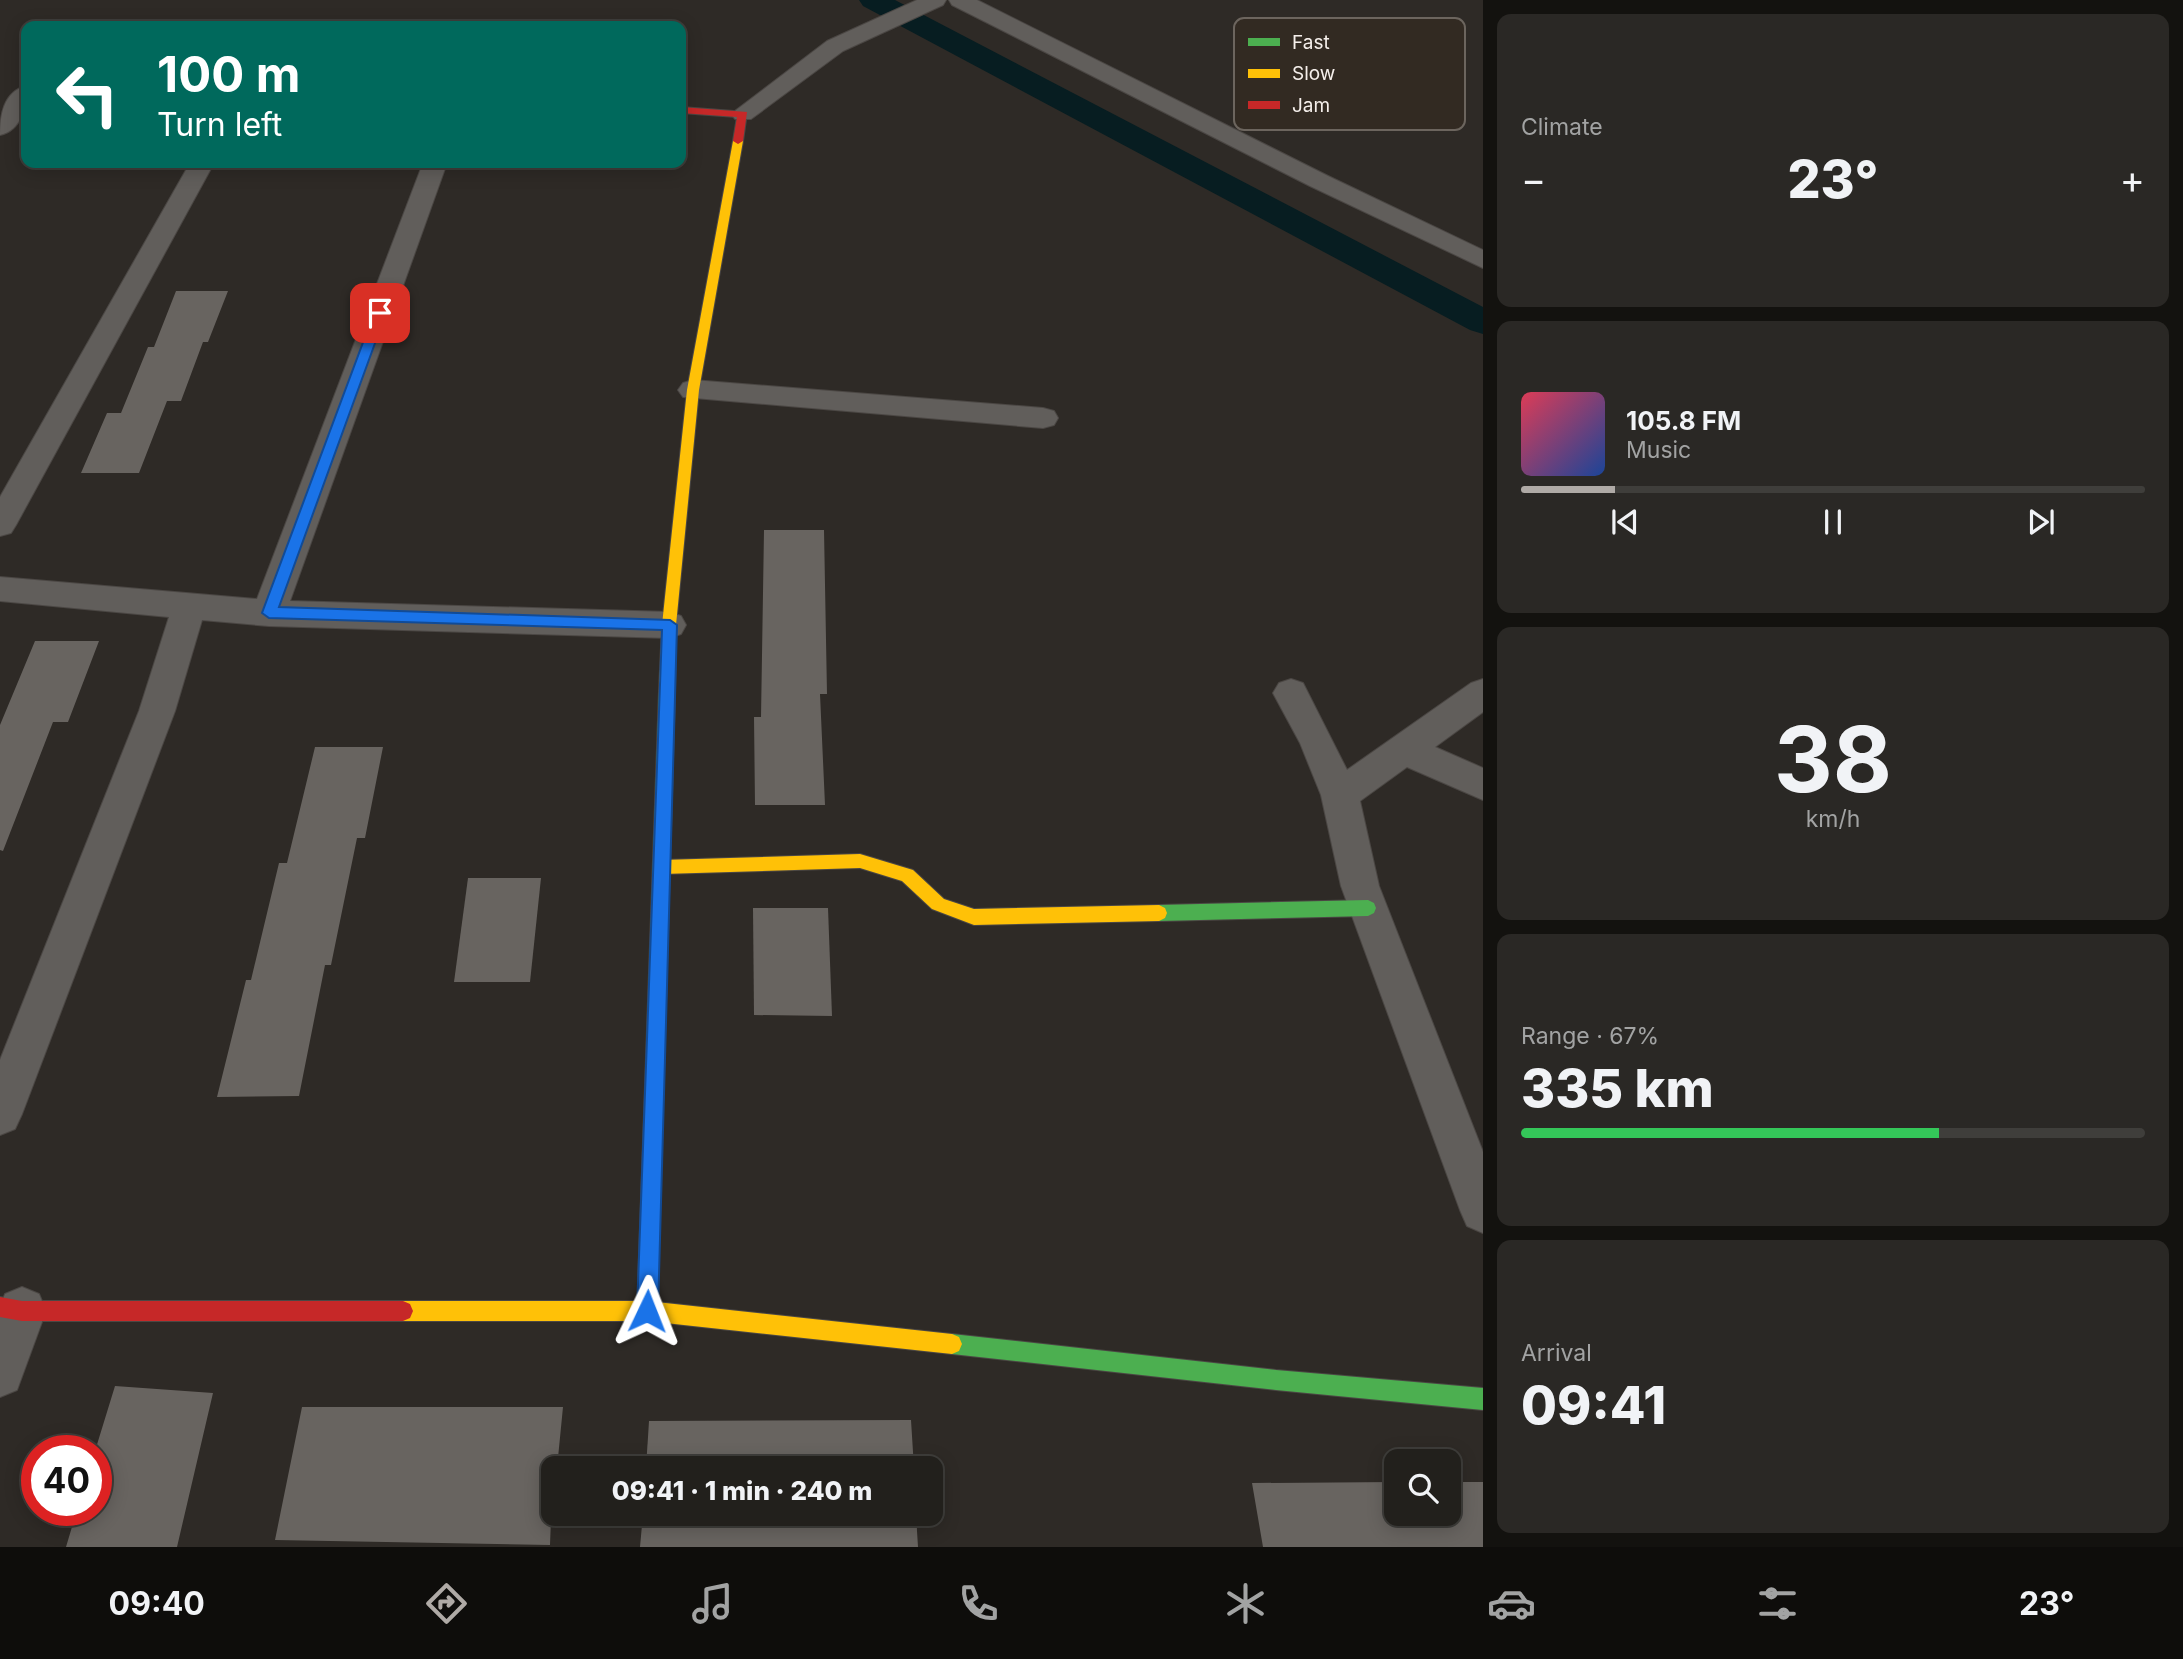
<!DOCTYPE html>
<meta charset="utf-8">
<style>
body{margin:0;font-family:Inter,sans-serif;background:#2a2825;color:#f1f3f6;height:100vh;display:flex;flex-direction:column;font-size:26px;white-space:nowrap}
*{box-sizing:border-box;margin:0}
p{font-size:23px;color:#a2a3a3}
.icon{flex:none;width:38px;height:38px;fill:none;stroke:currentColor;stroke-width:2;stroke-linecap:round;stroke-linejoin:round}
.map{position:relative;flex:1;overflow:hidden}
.side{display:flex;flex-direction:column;gap:14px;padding:14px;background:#13120f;width:700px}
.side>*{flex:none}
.hud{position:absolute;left:21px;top:21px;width:665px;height:147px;border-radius:14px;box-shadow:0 4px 18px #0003,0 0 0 2px #3f3e3b;background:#00695c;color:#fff;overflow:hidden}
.buttons{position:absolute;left:1384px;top:1449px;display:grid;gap:14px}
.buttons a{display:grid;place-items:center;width:77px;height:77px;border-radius:14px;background:#22201c;box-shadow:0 4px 18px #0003,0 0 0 2px #3f3e3b;font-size:35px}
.speed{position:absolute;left:21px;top:1435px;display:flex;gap:14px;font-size:35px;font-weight:700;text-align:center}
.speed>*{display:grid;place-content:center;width:91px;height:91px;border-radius:50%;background:#22201c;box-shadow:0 4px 18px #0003,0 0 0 2px #3f3e3b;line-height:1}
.speed .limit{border:10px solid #d22;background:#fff;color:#111}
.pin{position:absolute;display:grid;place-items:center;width:60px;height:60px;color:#fff;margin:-30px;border-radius:14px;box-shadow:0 4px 10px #0006}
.me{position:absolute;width:77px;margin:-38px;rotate:2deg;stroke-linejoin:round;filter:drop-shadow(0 0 5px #0008)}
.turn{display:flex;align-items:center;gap:24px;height:147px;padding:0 21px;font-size:32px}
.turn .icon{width:91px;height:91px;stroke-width:2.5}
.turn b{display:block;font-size:49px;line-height:60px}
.big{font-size:52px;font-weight:800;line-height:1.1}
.side .tile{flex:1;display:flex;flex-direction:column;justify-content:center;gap:10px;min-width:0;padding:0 24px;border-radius:14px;background:#2a2825}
.side .dial{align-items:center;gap:0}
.dial b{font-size:91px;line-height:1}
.song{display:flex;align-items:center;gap:21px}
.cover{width:84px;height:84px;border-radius:10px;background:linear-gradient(135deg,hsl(350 70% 55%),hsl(220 70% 35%))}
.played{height:7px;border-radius:4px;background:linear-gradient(90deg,#afaaa6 15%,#3f3e3b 15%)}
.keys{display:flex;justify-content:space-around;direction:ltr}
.heat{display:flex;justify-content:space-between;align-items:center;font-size:38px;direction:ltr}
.charge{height:10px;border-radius:5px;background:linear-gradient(90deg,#34c759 67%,#3f3e3b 0)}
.trip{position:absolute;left:541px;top:1456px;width:402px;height:70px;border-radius:14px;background:#22201c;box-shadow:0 4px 18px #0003,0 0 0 2px #3f3e3b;font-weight:800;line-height:70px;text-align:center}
.menu{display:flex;height:112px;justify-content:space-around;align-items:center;background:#0e0d0b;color:#a2a3a3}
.menu .icon{width:49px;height:49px}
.menu .on{color:#afaaa6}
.menu b{font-size:32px;color:#f1f3f6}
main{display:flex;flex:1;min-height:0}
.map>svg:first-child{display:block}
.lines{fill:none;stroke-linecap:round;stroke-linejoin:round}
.canal{fill:#071d21;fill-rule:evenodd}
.building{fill:#686460}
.street-casing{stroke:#4b4744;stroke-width:2}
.fast-casing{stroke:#4b4744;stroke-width:2}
.slow-casing{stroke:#4b4744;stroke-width:2}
.jam-casing{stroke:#4b4744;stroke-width:2}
.street{fill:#615e5b;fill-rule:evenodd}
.fast{fill:#4caf50;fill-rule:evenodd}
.slow{fill:#ffc107;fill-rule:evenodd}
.jam{fill:#c62828;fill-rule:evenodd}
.route{fill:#1a73e8;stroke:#114b97;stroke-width:2}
.key{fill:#322a22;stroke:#6c655e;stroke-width:2}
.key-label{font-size:19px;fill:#f5efeb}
</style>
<main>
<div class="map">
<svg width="1483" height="1547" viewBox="0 0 1483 1547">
<rect width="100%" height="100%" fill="#2e2a26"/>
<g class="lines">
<polygon class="canal" points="859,0 895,0 1483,307 1483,334 1470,330 863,6"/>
</g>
<g class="building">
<polygon points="176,291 228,291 208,342 203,342 181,401 167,401 139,473 81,473 107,413 121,413 148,347 154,347"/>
<polygon points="764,530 824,530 827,694 820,694 825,805 755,805 754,717 761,717"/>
<polygon points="35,641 99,641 68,722 53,722 3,851 0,850 0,725"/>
<polygon points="315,747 383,747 365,838 357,838 331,965 325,965 299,1096 217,1097 246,980 251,980 279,863 287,863"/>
<polygon points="468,878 541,878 530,982 454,982"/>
<polygon points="753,908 828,908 832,1016 754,1015"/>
<polygon points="115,1386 213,1393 177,1547 66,1547 77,1510 96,1510 95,1451"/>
<polygon points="302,1407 563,1407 557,1468 553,1468 550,1545 275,1540"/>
<polygon points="911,1420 914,1468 646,1468 649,1421"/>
<polygon points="1396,1482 1396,1514 1449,1514 1449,1482 1483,1482 1483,1547 1263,1547 1252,1483"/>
<polygon points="643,1514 916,1514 918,1547 640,1547"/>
</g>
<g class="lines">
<defs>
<g id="street">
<polygon points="917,0 946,0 943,5 843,51 751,119 735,119 731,114 827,41"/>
<polygon points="949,0 977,0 1328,176 1483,250 1483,268 1310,186 952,5"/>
<path d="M26 86C27 105 22 130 0 135 0 116 3 92 26 86Z"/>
<polygon points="190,163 214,163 16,525 11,533 0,536 0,497"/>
<polygon points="423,163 447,163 290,601 669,612 681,616 686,625 681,634 669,638 269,626 202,620 175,711 22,1114 15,1129 0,1135 0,1060 139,711 169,617 0,601 0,577 257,599"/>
<polygon points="693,380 1043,408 1054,411 1058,418 1054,425 1043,428 683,397 678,390 683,383"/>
<polygon points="1291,679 1303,683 1347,770 1471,683 1483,679 1483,712 1435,747 1483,768 1483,800 1407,767 1360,801 1379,886 1483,1152 1483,1233 1467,1226 1460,1210 1341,886 1321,795 1300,743 1273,693 1279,683"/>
<polygon points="22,1287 39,1294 46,1311 17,1390 0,1397 0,1307 5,1294"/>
</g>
<g id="fast">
<polygon points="667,685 675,691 657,1311 654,1318 647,1321 640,1318 637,1311 659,691"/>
<polygon points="1368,900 1374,903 1376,908 1374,913 1368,916 1159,921 1153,918 1151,913 1153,908 1159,905"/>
<polygon points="952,1334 1276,1370 1483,1388 1483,1410 1276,1390 952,1354 945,1351 942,1344 945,1337"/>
</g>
<g id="slow">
<polygon points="738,138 743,141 699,390 676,625 675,691 667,697 659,691 662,625 687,390 733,141"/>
<polygon points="860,854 913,870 944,899 974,909 1159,905 1165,908 1167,913 1165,918 1159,921 974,925 932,909 902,881 860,868 662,874 656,872 654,867 656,862 662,860"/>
<polygon points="403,1301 647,1301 952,1334 959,1337 962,1344 959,1351 952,1354 647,1321 403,1321 396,1318 393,1311 396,1304"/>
</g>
<g id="jam">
<polygon points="681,107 747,112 743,141 738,144 733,141 737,117 681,113"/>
<polygon points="0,1297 22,1301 403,1301 410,1304 413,1311 410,1318 403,1321 22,1321 0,1317"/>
</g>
</defs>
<use href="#street" class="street-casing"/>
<use href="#fast" class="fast-casing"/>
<use href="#slow" class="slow-casing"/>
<use href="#jam" class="jam-casing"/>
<use href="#street" class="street"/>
<use href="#fast" class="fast"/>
<use href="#slow" class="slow"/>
<use href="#jam" class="jam"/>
</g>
<polygon class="route" points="380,309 386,313 279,607 670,620 677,625 658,1311 655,1318 647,1321 640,1318 637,1311 662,630 269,618 262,613 374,313"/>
<rect x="1234" y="18" width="231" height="112" rx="10" class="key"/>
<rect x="1248" y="38" width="32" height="8" fill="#4caf50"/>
<rect x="1248" y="69" width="32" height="9" fill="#ffc107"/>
<rect x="1248" y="101" width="32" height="8" fill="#c62828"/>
<g class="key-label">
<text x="1292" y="49">Fast</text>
<text x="1292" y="80">Slow</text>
<text x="1292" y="112">Jam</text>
</g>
</svg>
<div class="buttons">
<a><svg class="icon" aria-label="search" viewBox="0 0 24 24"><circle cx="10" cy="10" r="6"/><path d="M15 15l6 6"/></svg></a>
</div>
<div class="speed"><div class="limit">40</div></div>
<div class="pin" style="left:380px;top:313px;background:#d93025"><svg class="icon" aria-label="arrive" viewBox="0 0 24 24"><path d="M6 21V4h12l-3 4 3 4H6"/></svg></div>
<svg class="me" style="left:647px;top:1311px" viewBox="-20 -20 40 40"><path d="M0-17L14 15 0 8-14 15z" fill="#1a73e8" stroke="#fff" stroke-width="4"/></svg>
<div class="trip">09:41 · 1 min · 240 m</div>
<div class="hud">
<div class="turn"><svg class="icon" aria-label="left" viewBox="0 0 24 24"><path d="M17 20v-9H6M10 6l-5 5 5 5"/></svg><div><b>100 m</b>Turn left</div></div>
</div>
</div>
<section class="side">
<div class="tile"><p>Climate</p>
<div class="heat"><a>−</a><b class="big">23°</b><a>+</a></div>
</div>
<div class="tile">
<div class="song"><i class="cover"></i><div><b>105.8 FM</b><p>Music</p></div></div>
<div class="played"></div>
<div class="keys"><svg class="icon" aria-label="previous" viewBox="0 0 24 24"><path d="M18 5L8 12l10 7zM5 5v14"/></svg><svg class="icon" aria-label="pause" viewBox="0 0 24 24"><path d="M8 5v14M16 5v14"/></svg><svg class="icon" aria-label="next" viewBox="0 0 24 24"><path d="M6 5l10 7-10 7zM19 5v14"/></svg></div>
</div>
<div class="tile dial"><b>38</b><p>km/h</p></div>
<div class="tile"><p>Range · 67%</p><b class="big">335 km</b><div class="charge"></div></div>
<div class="tile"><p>Arrival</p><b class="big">09:41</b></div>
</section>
</main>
<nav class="menu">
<b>09:40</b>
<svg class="icon on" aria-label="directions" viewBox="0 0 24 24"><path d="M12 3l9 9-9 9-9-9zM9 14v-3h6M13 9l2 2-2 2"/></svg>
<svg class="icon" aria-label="music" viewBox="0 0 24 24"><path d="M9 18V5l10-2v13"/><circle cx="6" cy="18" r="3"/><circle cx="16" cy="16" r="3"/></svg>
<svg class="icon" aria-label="phone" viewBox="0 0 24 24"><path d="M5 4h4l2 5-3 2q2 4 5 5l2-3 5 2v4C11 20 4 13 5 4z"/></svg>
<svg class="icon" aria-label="climate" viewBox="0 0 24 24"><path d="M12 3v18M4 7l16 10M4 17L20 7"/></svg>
<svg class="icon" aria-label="car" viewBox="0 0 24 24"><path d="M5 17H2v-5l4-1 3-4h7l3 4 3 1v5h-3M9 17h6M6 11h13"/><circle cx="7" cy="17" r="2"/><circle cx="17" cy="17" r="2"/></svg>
<svg class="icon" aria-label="filters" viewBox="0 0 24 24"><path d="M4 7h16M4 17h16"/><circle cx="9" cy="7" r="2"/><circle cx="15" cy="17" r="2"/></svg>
<b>23°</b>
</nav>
